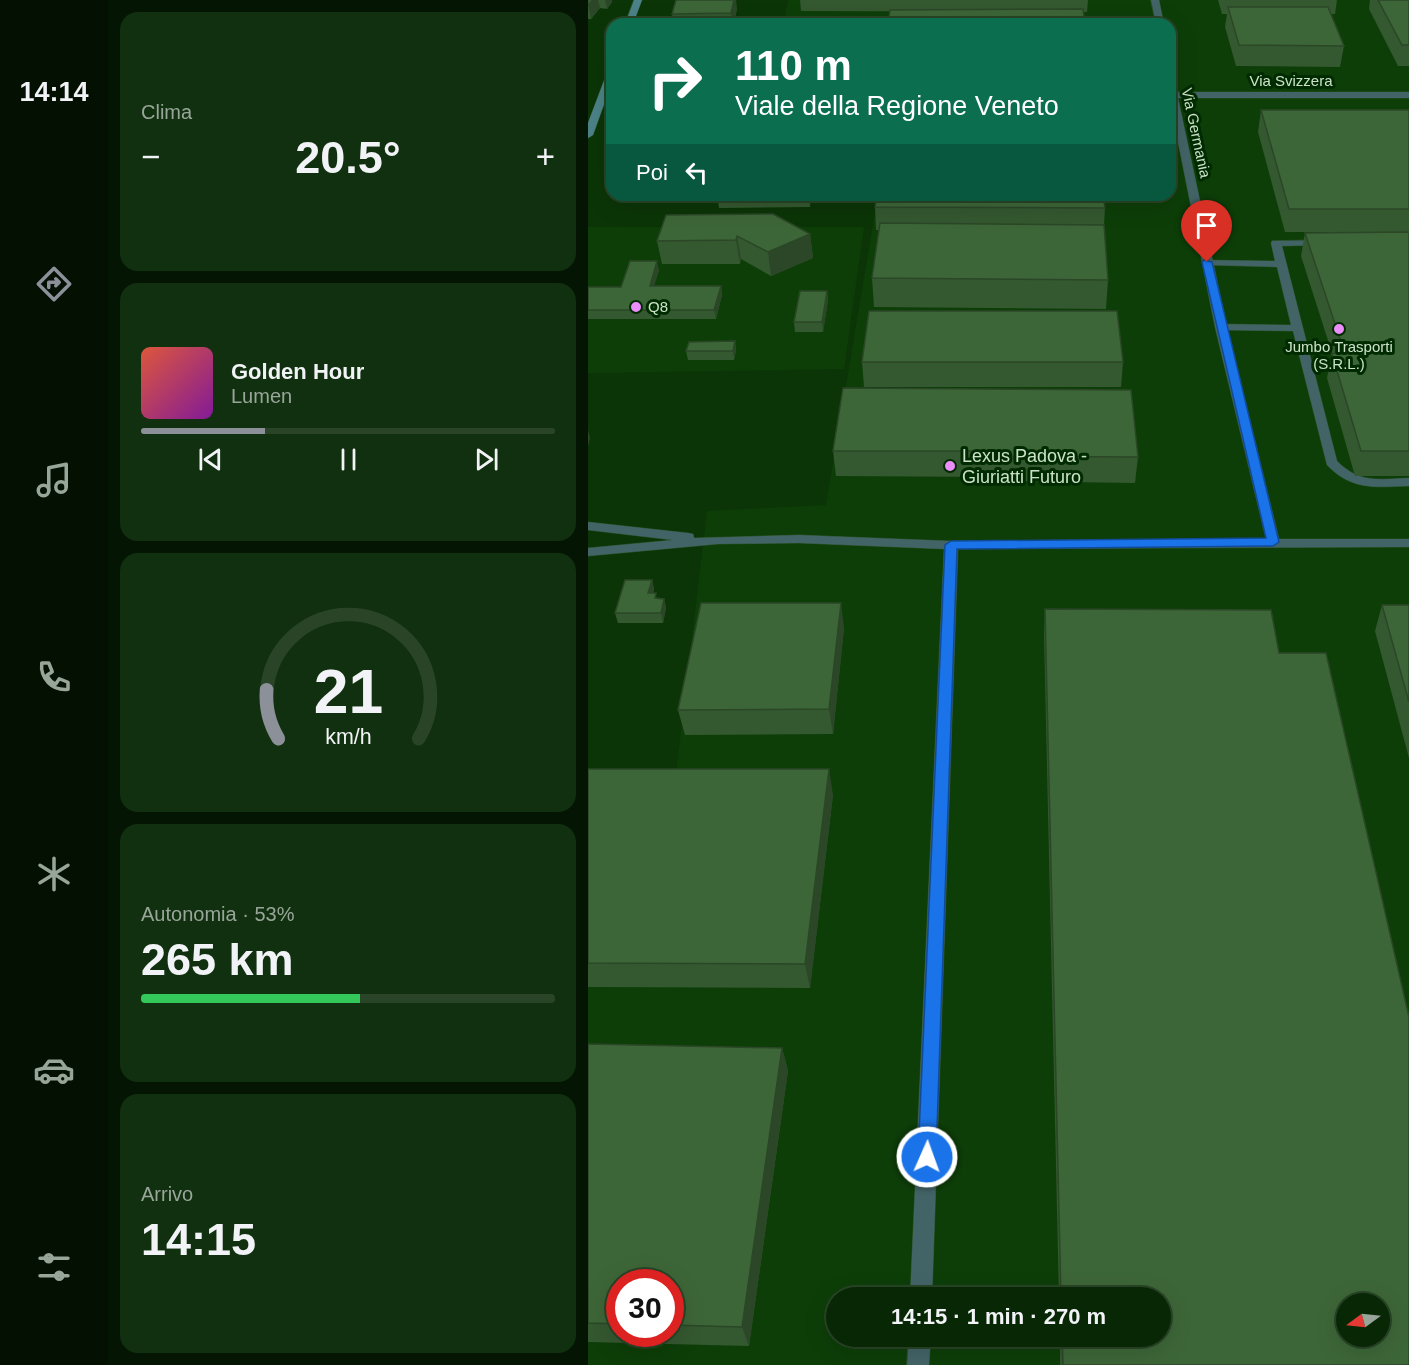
<!DOCTYPE html>
<html lang="it">
<meta charset="utf-8">
<style>
body{margin:0;font-family:Arial,sans-serif;background:#11300f;color:#f1f3f6;height:100vh;display:flex;flex-direction:column;font-size:22px;white-space:nowrap}
*{box-sizing:border-box;margin:0}
p{font-size:20px;color:#98a69a}
.icon{flex:none;width:33px;height:33px;fill:none;stroke:currentColor;stroke-width:2;stroke-linecap:round;stroke-linejoin:round}
.map{position:relative;flex:1;overflow:hidden}
.panel{display:flex;flex-direction:column;gap:12px;padding:12px;background:#041603;width:480px}
.panel>*{flex:none}
.hud{position:absolute;left:18px;top:18px;width:570px;height:183px;border-radius:18px;box-shadow:0 6px 24px #0002,0 0 0 2px #294427;background:#0b6e4f;color:#fff;overflow:hidden}
.needle{width:39px;rotate:255deg}
.tools{position:absolute;left:748px;top:1293px;display:grid;gap:12px}
.tools a{display:grid;place-items:center;width:54px;height:54px;border-radius:50%;background:#082805;box-shadow:0 6px 24px #0002,0 0 0 2px #294427;font-size:30px}
.speed{position:absolute;left:18px;top:1269px;display:flex;gap:12px;font-size:30px;font-weight:700;text-align:center}
.speed>*{display:grid;place-content:center;width:78px;height:78px;border-radius:50%;background:#082805;box-shadow:0 6px 24px #0002,0 0 0 2px #294427;line-height:1}
.speed .limit{border:9px solid #d22;background:#fff;color:#111}
.pin{position:absolute;display:grid;place-items:center;width:51px;height:51px;color:#fff;margin:-62px -26px;border-radius:50% 50% 50% 0;rotate:-45deg;box-shadow:0 0 6px #0007}
.pin .icon{rotate:45deg}
.me{position:absolute;width:66px;margin:-33px;rotate:2deg;stroke-linejoin:round;filter:drop-shadow(0 0 4px #0008)}
.turn{display:flex;align-items:center;gap:21px;height:126px;padding:0 30px;font-size:27px}
.turn .icon{width:78px;height:78px;stroke-width:2.5}
.turn b{display:block;font-size:42px;line-height:51px}
.then{display:flex;align-items:center;height:57px;padding:0 30px;background:#0003;gap:12px;font-size:22px}
.big{font-size:45px;font-weight:700;line-height:1.1}
.panel .widget{flex:1;display:flex;flex-direction:column;justify-content:center;gap:9px;min-width:0;padding:0 21px;border-radius:18px;background:#11300f}
.panel .dial{align-items:center;gap:0}
.dial svg{height:156px;overflow:visible;fill:none;stroke:#294427;stroke-width:7;stroke-linecap:round;text-anchor:middle}
.dial text{fill:#f1f3f6;stroke:none}
.song{display:flex;align-items:center;gap:18px}
.cover{width:72px;height:72px;border-radius:9px;background:linear-gradient(135deg,hsl(10 70% 55%),hsl(290 70% 35%))}
.played{height:6px;border-radius:3px;background:linear-gradient(90deg,#8c9099 30%,#294427 30%)}
.keys{display:flex;justify-content:space-around;direction:ltr}
.heat{display:flex;justify-content:space-between;align-items:center;font-size:33px;direction:ltr}
.charge{height:9px;border-radius:4px;background:linear-gradient(90deg,#34c759 53%,#294427 0)}
.trip{position:absolute;left:238px;top:1287px;width:345px;height:60px;border-radius:30px;background:#082805;box-shadow:0 6px 24px #0002,0 0 0 2px #294427;font-weight:700;line-height:60px;text-align:center}
main{display:flex;flex:1;min-height:0}
.dock{display:flex;flex-direction:column;width:108px;justify-content:space-around;align-items:center;background:#031002;color:#98a69a}
.dock .icon{width:42px;height:42px}
.dock .current{color:#8c9099}
.dock b{font-size:27px;color:#f1f3f6}
.map>svg:first-child{display:block}
.built{fill:#0d3e08;fill-rule:evenodd}
.lines{fill:none;stroke-linecap:round;stroke-linejoin:round}
.lane-casing{stroke:#2a5126;stroke-width:1}
.street-casing{stroke:#2a5126;stroke-width:1}
.secondary-casing{stroke:#2a5126;stroke-width:1}
.lane{fill:#436467;fill-rule:evenodd}
.street{fill:#436467;fill-rule:evenodd}
.secondary{fill:#4c8388;fill-rule:evenodd}
.wall{fill:#345830;fill-rule:evenodd}
.shaded-wall{fill:#2b4727}
.building{fill:#3d6638;stroke:#2b4727;stroke-width:1.5;fill-rule:evenodd}
.route{fill:#1a73e8;stroke:#114b97;stroke-width:1.5}
.poi-dot{fill:#eb8dfb;stroke:#002b00;stroke-width:2}
.labels{text-anchor:middle;stroke-width:6;stroke-linejoin:round;paint-order:stroke}
.far-street-label{font-size:15px;fill:#cbe2c8;stroke:#002b00}
.far-poi-label{font-size:15px;fill:#cbe2c8;stroke:#002b00;text-anchor:start}
.poi-label{font-size:18px;fill:#cbe2c8;stroke:#002b00;text-anchor:start}
</style>
<main>
<nav class="dock">
<b>14:14</b>
<svg class="icon current" aria-label="directions" viewBox="0 0 24 24"><path d="M12 3l9 9-9 9-9-9zM9 14v-3h6M13 9l2 2-2 2"/></svg>
<svg class="icon" aria-label="music" viewBox="0 0 24 24"><path d="M9 18V5l10-2v13"/><circle cx="6" cy="18" r="3"/><circle cx="16" cy="16" r="3"/></svg>
<svg class="icon" aria-label="phone" viewBox="0 0 24 24"><path d="M5 4h4l2 5-3 2q2 4 5 5l2-3 5 2v4C11 20 4 13 5 4z"/></svg>
<svg class="icon" aria-label="climate" viewBox="0 0 24 24"><path d="M12 3v18M4 7l16 10M4 17L20 7"/></svg>
<svg class="icon" aria-label="car" viewBox="0 0 24 24"><path d="M5 17H2v-5l4-1 3-4h7l3 4 3 1v5h-3M9 17h6M6 11h13"/><circle cx="7" cy="17" r="2"/><circle cx="17" cy="17" r="2"/></svg>
<svg class="icon" aria-label="filters" viewBox="0 0 24 24"><path d="M4 7h16M4 17h16"/><circle cx="9" cy="7" r="2"/><circle cx="15" cy="17" r="2"/></svg>
</nav>
<section class="panel">
<div class="widget"><p>Clima</p>
<div class="heat"><a>−</a><b class="big">20.5°</b><a>+</a></div>
</div>
<div class="widget">
<div class="song"><i class="cover"></i><div><b>Golden Hour</b><p>Lumen</p></div></div>
<div class="played"></div>
<div class="keys"><svg class="icon" aria-label="previous" viewBox="0 0 24 24"><path d="M18 5L8 12l10 7zM5 5v14"/></svg><svg class="icon" aria-label="pause" viewBox="0 0 24 24"><path d="M8 5v14M16 5v14"/></svg><svg class="icon" aria-label="next" viewBox="0 0 24 24"><path d="M6 5l10 7-10 7zM19 5v14"/></svg></div>
</div>
<div class="widget dial"><svg viewBox="0 0 100 80">
<path d="M14 69A42 42 0 1 1 86 69"/>
<path d="M14 69A42 42 0 0 1 8 44" stroke="#8c9099"/>
<text x="50" y="56" font-size="32" font-weight="700">21</text>
<text x="50" y="72" font-size="11">km/h</text>
</svg></div>
<div class="widget"><p>Autonomia · 53%</p><b class="big">265 km</b><div class="charge"></div></div>
<div class="widget"><p>Arrivo</p><b class="big">14:15</b></div>
</section>
<div class="map">
<svg width="821" height="1365" viewBox="0 0 821 1365">
<rect width="100%" height="100%" fill="#0b3507"/>
<g class="built">
<path d="M200 0H821V1365H0V782L87 783 119 511 238 505 290 195H582V24H196ZM32 1282H82V1334H32ZM249 1298H573V1336H249ZM759 1304H792V1336H759Z"/>
<polygon points="0,227 276,227 256,369 0,373"/>
</g>
<g class="lines">
<defs>
<path id="lane" d="M736 240 741 243 740 245 694 246 749 461C772 484 791 479 821 478V486C787 487 764 491 739 465L705 331 633 330 627 327 633 324 703 325 689 267 619 265 614 262 615 260 687 261 683 243 684 241Z"/>
<g id="street">
<polygon points="563,0 571,0 576,24 568,24"/>
<polygon points="582,78 586,81 589,92 821,92 821,98 590,98 639,327 691,539 821,539 821,547 370,549 344,1298 322,1298 356,549 211,543 130,544 0,556 0,548 85,540 0,530 0,522 100,533 105,534 106,538 211,535 363,541 678,539 627,327 582,102"/>
<polygon points="321,1336 343,1336 341,1365 319,1365"/>
</g>
<g id="secondary">
<polygon points="46,0 54,0 45,24 37,24"/>
<polygon points="24,67 24,82 5,135 0,138 0,123 20,70"/>
</g>
</defs>
<use href="#lane" class="lane-casing"/>
<use href="#street" class="street-casing"/>
<use href="#secondary" class="secondary-casing"/>
<use href="#lane" class="lane"/>
<use href="#street" class="street"/>
<use href="#secondary" class="secondary"/>
</g>
<g class="wall">
<polygon points="0,0 24,0 24,2 19,9 12,8 3,19 0,19"/>
<polygon points="212,0 500,0 499,12 213,11"/>
<polygon points="630,0 749,0 747,14 743,14 756,46 752,67 648,66 637,27 639,14 634,14"/>
<polygon points="782,0 821,0 821,66 810,66 781,9"/>
<polygon points="149,8 146,24 86,24 84,14"/>
<polygon points="673,110 821,110 821,232 697,232 670,132"/>
<polygon points="30,195 83,195 81,201 32,202"/>
<polygon points="129,195 223,195 222,207 131,208"/>
<polygon points="287,207 517,208 516,225 520,280 518,309 286,307 284,278 291,230 288,230"/>
<polygon points="185,214 222,234 225,258 183,276 153,259 152,264 74,264 69,241"/>
<polygon points="821,232 821,476 767,476 739,378 744,353 713,256 717,233"/>
<polygon points="71,270 66,286 133,286 134,295 128,319 0,319 0,287 33,287"/>
<polygon points="239,291 240,300 235,332 207,332 206,322"/>
<polygon points="147,341 148,350 146,360 100,360 98,351"/>
<polygon points="274,362 535,362 533,387 276,387"/>
<polygon points="255,388 550,457 547,483 406,481 405,477 248,476 245,451"/>
<polygon points="64,580 66,589 65,593 69,598 76,599 78,608 75,623 30,623 27,613"/>
<polygon points="794,605 821,605 821,758 787,631"/>
<polygon points="457,609 691,653 821,1365 472,1365 472,1336 573,1336 573,1298 471,1298 456,635"/>
<polygon points="256,628 245,734 97,735 90,710"/>
<polygon points="0,769 245,795 222,988 0,987"/>
<path d="M0 1044 194 1048 200 1071 161 1346 0 1342ZM32 1282H82V1334H32Z"/>
</g>
<g class="shaded-wall">
<polygon points="4,0 10,0 12,8 3,19 0,4"/>
<polygon points="17,0 24,0 24,2 19,9"/>
<polygon points="146,0 148,0 149,8 146,24 144,24 143,13"/>
<polygon points="220,195 223,195 222,207"/>
<polygon points="222,234 225,258 183,276 180,252"/>
<polygon points="149,236 153,259 152,264 148,240"/>
<polygon points="69,261 71,270 63,295 62,286"/>
<polygon points="133,286 134,295 128,319 126,310"/>
<polygon points="239,291 240,300 235,332 234,322"/>
<polygon points="147,341 148,350 146,360 145,351"/>
<polygon points="0,430 2,438 0,446"/>
<polygon points="64,580 66,589 63,603 60,593"/>
<polygon points="76,599 78,608 75,623 73,613"/>
<polygon points="253,603 256,628 245,734 241,709"/>
<polygon points="241,769 245,795 222,988 217,964"/>
<polygon points="194,1048 200,1071 161,1346 154,1327"/>
</g>
<g class="building">
<polygon points="88,0 146,0 143,13 84,14"/>
<polygon points="790,0 821,0 821,45 814,45"/>
<polygon points="640,7 740,7 756,46 651,45"/>
<polygon points="495,9 497,24 300,24 302,10"/>
<polygon points="673,110 821,110 821,209 701,209"/>
<polygon points="289,195 515,195 517,208 287,207"/>
<polygon points="185,214 222,234 180,252 149,236 148,240 69,241 78,215"/>
<polygon points="292,223 516,225 520,280 284,278"/>
<polygon points="821,232 821,451 773,451 744,354 756,351 717,233"/>
<polygon points="42,261 69,261 62,286 133,286 126,310 0,310 0,287 33,287"/>
<polygon points="212,291 239,291 234,322 206,322"/>
<polygon points="281,311 529,311 535,362 274,362"/>
<polygon points="147,341 145,351 98,351 101,342"/>
<polygon points="255,388 543,390 550,457 406,456 405,451 245,451"/>
<polygon points="37,580 64,580 60,593 68,593 67,598 76,599 73,613 27,613"/>
<polygon points="113,603 253,603 241,709 90,710"/>
<polygon points="794,605 821,605 821,702"/>
<path d="M457 609 683 610 691 653H738L821 1017V1365H475L474 1336H573V1298H473ZM759 1304H792V1336H759Z"/>
<polygon points="0,769 241,769 217,964 0,963"/>
<polygon points="0,1044 194,1048 154,1327 82,1325 82,1282 32,1282 32,1324 0,1323"/>
</g>
<polygon class="route" points="616,260 624,262 691,542 685,546 369,549 348,1157 345,1163 339,1166 332,1163 330,1157 357,545 363,541 678,538 614,262"/>
<g class="poi-dot">
<circle cx="48" cy="307" r="6"/>
<circle cx="751" cy="329" r="6"/>
<circle cx="362" cy="466" r="6"/>
</g>
<g class="labels">
<g class="far-street-label">
<text x="703" y="86">Via Svizzera</text>
<text transform="translate(608 133) rotate(78)" y="5">Via Germania</text>
</g>
<g class="far-poi-label">
<text x="60" y="312">Q8</text>
<text x="751" y="352" text-anchor="middle">Jumbo Trasporti<tspan x="751" dy="17">(S.R.L.)</tspan></text>
</g>
<g class="poi-label">
<text x="374" y="462">Lexus Padova -<tspan x="374" dy="21">Giuriatti Futuro</tspan></text>
</g>
</g>
</svg>
<div class="tools">
<a><svg class="needle" viewBox="-14 -14 28 28"><path d="M0-13l5 13h-10z" fill="#e53935"/><path d="M0 13l5-13h-10z" fill="#98a69a"/></svg></a>
</div>
<div class="speed"><div class="limit">30</div></div>
<div class="pin" style="left:619px;top:262px;background:#d93025"><svg class="icon" aria-label="arrive" viewBox="0 0 24 24"><path d="M6 21V4h12l-3 4 3 4H6"/></svg></div>
<svg class="me" style="left:339px;top:1157px" viewBox="-20 -20 40 40"><circle r="17" fill="#1a73e8" stroke="#fff" stroke-width="3"/><path d="M0-11L8 9 0 5-8 9z" fill="#fff"/></svg>
<div class="trip">14:15 · 1 min · 270 m</div>
<div class="hud">
<div class="turn"><svg class="icon" aria-label="right" viewBox="0 0 24 24"><path d="M7 20v-9h11M14 6l5 5-5 5"/></svg><div><b>110 m</b>Viale della Regione Veneto</div></div>
<div class="then">Poi<svg class="icon" aria-label="left" viewBox="0 0 24 24"><path d="M17 20v-9H6M10 6l-5 5 5 5"/></svg></div>
</div>
</div>
</main>
